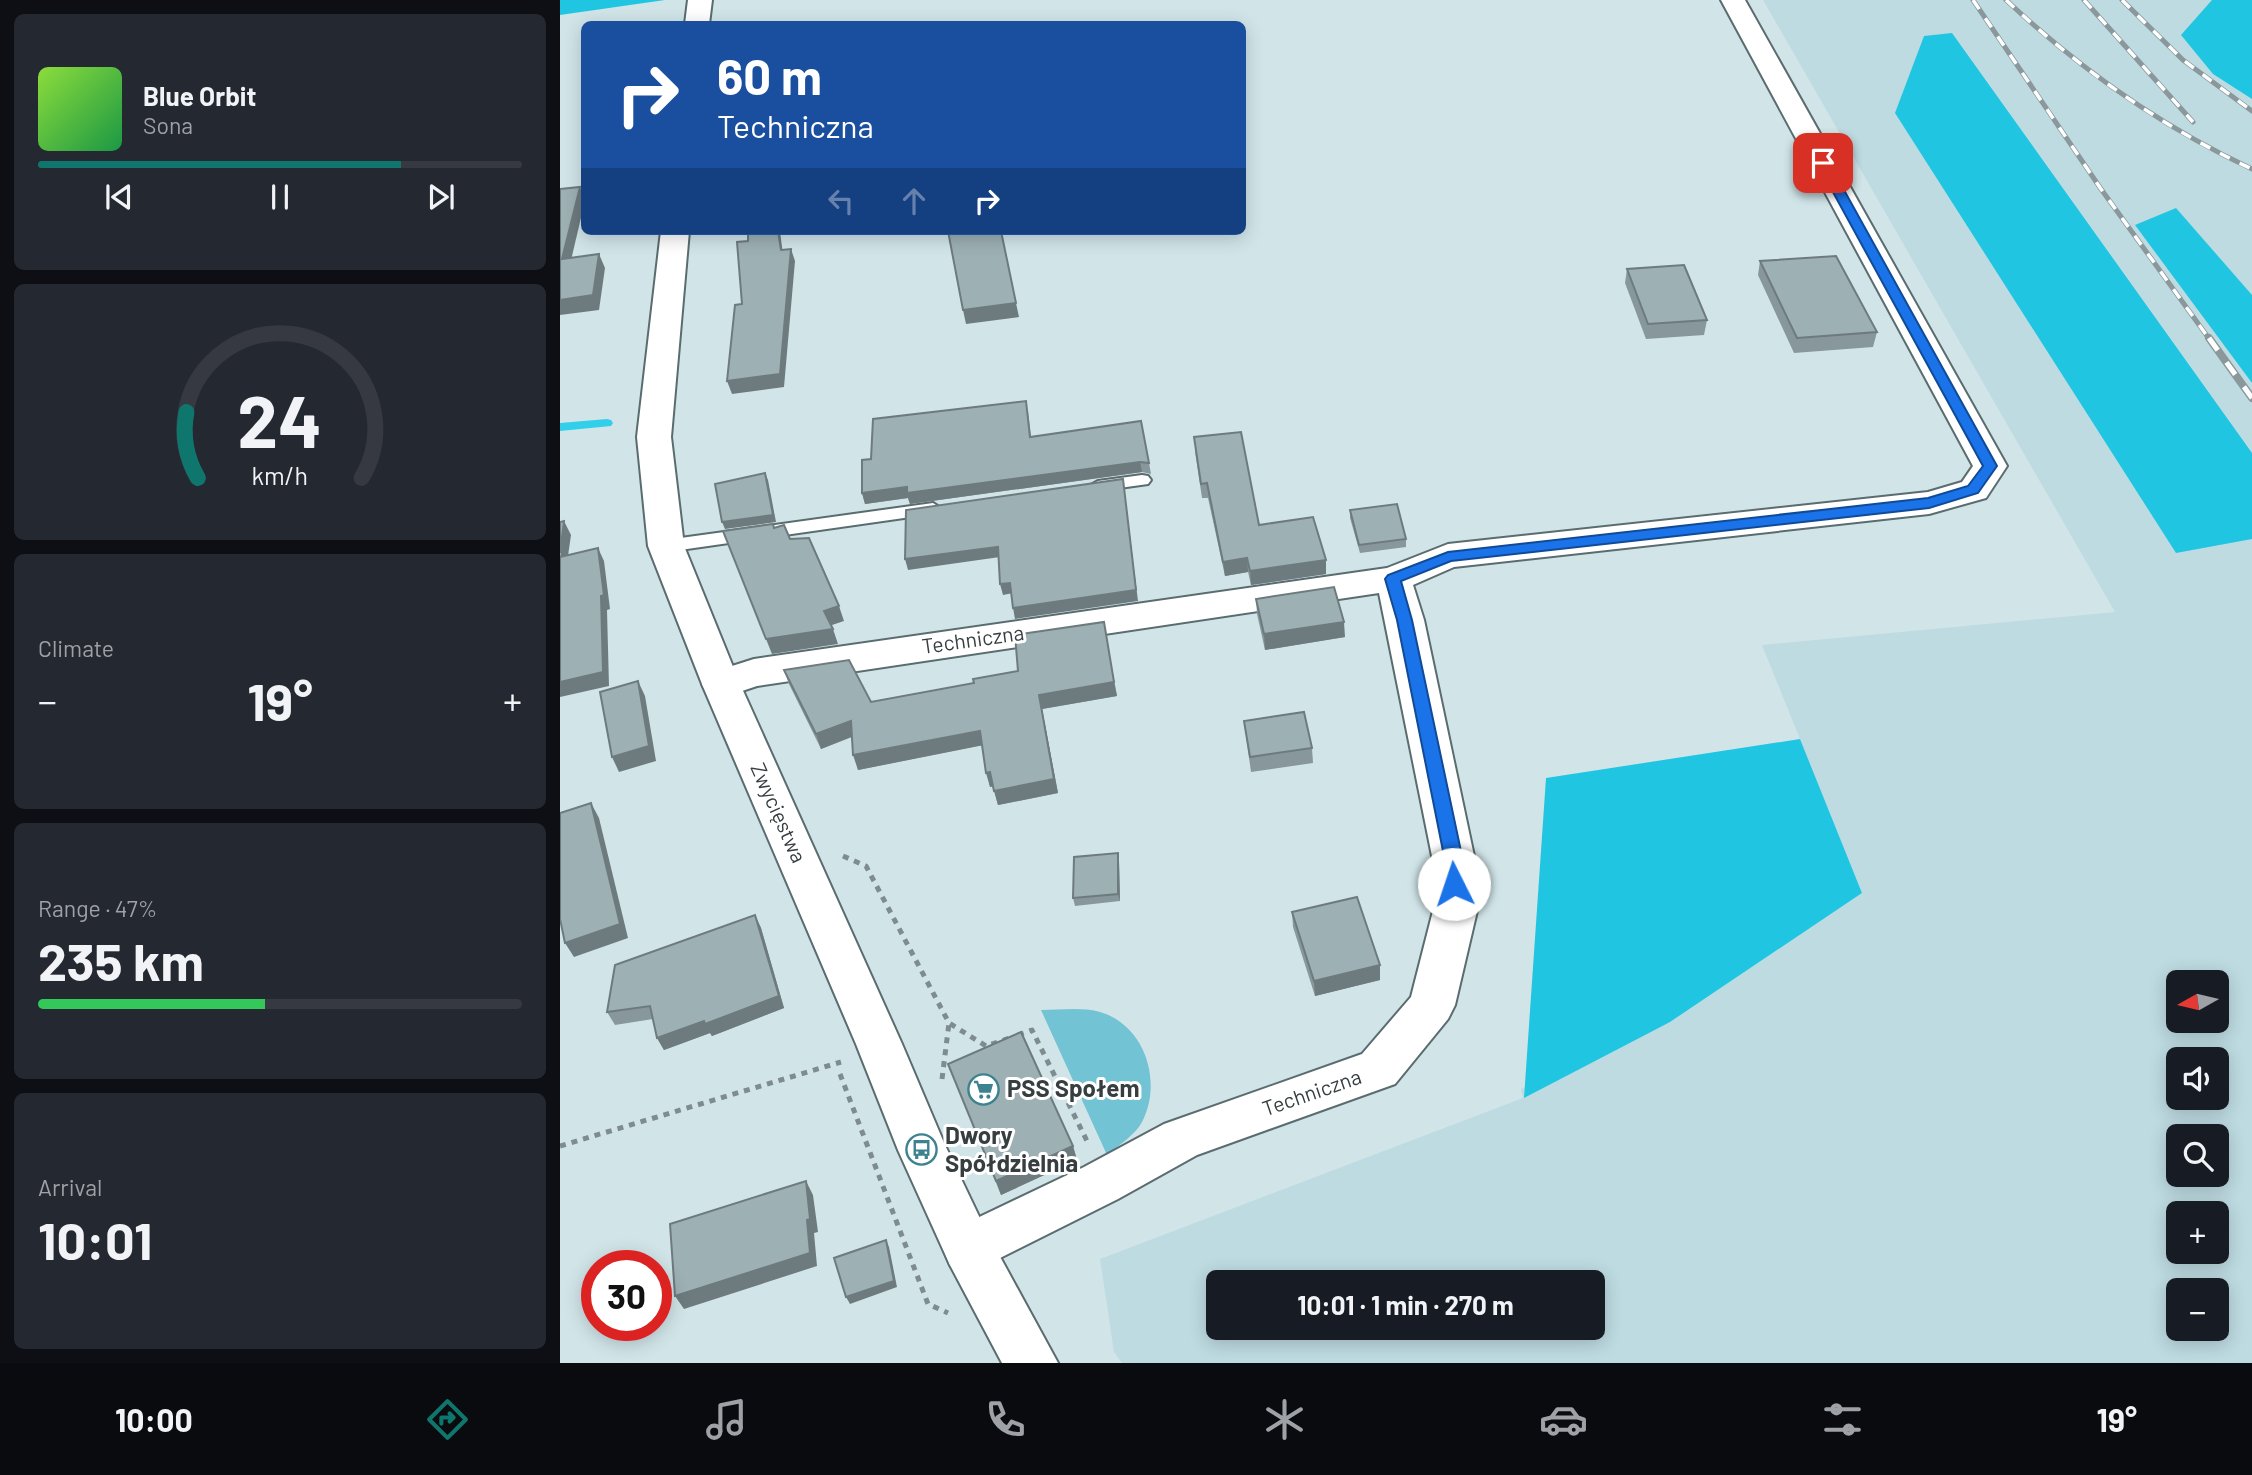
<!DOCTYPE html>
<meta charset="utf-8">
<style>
body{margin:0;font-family:Barlow,sans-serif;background:#242831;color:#f1f3f6;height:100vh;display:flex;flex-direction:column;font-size:26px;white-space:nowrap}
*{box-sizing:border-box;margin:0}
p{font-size:23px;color:#9ea1a6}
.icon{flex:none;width:38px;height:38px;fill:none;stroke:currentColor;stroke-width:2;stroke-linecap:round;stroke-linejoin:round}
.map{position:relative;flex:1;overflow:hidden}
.drawer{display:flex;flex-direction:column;gap:14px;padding:14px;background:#0d0f14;width:560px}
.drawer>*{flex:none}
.banner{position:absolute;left:21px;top:21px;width:665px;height:214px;border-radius:10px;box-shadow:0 4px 18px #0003;background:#1a4fa0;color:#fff;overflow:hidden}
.needle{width:46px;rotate:262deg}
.fabs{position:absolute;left:1606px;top:970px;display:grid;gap:14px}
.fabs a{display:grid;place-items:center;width:63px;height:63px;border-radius:10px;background:#171b24;box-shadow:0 4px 18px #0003;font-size:35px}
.speed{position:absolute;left:21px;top:1250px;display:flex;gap:14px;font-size:35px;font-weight:700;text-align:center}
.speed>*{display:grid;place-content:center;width:91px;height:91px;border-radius:50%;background:#171b24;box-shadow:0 4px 18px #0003;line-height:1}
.speed .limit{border:10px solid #d22;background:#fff;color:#111}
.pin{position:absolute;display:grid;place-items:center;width:60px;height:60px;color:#fff;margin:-30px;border-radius:14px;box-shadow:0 4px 10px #0006}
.me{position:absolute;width:77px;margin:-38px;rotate:356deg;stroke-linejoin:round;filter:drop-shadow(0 0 5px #0008)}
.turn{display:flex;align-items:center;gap:24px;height:147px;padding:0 21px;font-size:32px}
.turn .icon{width:91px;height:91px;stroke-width:2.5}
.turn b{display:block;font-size:49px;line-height:60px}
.lanes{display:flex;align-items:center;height:66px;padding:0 21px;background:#0003;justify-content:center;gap:35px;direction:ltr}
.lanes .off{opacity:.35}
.big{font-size:52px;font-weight:700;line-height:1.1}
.drawer .widget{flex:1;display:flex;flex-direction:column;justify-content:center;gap:10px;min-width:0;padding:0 24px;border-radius:10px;background:#242831}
.drawer .dial{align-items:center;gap:0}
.dial svg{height:182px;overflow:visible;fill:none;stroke:#363941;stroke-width:7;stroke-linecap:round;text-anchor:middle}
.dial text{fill:#f1f3f6;stroke:none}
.song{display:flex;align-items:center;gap:21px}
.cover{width:84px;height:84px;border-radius:10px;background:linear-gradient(135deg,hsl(90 70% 55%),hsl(140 70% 35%))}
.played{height:7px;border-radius:4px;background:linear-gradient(90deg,#0f766e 75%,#363941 75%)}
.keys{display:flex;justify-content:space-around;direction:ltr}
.heat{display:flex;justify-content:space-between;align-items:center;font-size:38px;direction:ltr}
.charge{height:10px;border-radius:5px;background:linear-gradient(90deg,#34c759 47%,#363941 0)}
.trip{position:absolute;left:646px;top:1270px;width:399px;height:70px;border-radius:10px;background:#171b24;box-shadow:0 4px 18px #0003;font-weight:700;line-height:70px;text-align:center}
.tabs{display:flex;height:112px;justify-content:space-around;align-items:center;background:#090b0e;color:#9ea1a6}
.tabs .icon{width:49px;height:49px}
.tabs .selected{color:#0f766e}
.tabs b{font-size:32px;color:#f1f3f6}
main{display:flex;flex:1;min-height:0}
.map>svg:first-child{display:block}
.built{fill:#bedbe2;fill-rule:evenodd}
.green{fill:#72c3d4}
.forest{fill:#20c6e1}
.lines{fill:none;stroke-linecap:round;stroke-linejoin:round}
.stream{fill:#31cfe9;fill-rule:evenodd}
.lane-casing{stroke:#5a6c6f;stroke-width:4}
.street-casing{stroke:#5a6c6f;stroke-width:4}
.secondary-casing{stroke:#5a6c6f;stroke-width:4}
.path{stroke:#7e8c8f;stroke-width:5;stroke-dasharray:6 6;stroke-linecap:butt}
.lane{fill:#fff;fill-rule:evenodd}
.street{fill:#fff;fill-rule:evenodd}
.secondary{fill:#fff;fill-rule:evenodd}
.rail-far1-casing{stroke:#8a989b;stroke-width:5}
.rail-casing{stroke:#8a989b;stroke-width:8}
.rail-far1{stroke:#fff;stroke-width:3.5;stroke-dasharray:11;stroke-linecap:butt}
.rail{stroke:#fff;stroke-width:5;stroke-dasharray:15;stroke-linecap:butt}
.wall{fill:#87979b}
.shaded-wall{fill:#6e7b7e}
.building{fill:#9db0b4;stroke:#6e7b7e;stroke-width:2}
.route{fill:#1a73e8;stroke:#114b97;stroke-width:2}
.labels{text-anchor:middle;stroke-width:6;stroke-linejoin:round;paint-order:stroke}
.street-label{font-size:21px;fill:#363e40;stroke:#fff}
.near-poi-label{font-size:24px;font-weight:bold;fill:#363e40;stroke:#fff;text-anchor:start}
</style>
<main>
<section class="drawer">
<div class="widget">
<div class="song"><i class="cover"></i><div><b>Blue Orbit</b><p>Sona</p></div></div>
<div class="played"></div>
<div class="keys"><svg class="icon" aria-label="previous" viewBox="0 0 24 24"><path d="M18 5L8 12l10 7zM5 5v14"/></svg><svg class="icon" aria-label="pause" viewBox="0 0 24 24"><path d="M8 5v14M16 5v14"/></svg><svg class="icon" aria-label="next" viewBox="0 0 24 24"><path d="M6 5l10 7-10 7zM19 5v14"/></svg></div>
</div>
<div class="widget dial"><svg viewBox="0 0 100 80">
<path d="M14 69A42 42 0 1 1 86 69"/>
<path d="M14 69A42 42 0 0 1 9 40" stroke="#0f766e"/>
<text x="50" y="56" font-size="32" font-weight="700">24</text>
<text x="50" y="72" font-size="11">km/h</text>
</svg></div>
<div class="widget"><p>Climate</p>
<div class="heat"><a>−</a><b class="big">19°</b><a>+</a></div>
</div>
<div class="widget"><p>Range · 47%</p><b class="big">235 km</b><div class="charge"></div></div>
<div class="widget"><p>Arrival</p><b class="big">10:01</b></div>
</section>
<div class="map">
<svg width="1692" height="1363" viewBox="0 0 1692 1363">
<rect width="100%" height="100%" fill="#d1e5e9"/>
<path class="built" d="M1203 0H1692V1363H562L554 1352 540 1259 963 1098 961 1089 1110 1022 1302 893 1202 645 1555 612ZM1619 982H1657V1020H1619ZM1619 1059H1657V1097H1619ZM1619 1136H1657V1174H1619ZM1619 1213H1657V1251H1619ZM658 1283H1032V1328H658ZM1619 1290H1657V1328H1619Z"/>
<path class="green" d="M481 1010C499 1010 523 1007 540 1012 585 1025 603 1082 582 1122 576 1134 558 1146 547 1155Z"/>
<g class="forest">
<polygon points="0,0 105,0 0,15"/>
<polygon points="1652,0 1692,0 1692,99 1653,74 1621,35"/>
<polygon points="1392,33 1692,453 1692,539 1616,553 1335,113 1364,36"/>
<polygon points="1616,208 1692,295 1692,383 1575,225"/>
<polygon points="1240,739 1302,893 1110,1022 964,1098 986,778"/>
</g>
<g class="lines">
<polygon class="stream" points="47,419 51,420 53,423 51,426 0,431 0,423"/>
<defs>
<g id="lane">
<polygon points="582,475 588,476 591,480 588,484 538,491 529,486 538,481"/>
<polygon points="373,503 382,509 379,513 106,552 97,546 106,540"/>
</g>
<polygon id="street" points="1161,0 1185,0 1447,466 1426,498 1369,514 894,567 853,585 864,620 914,856 917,911 895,1005 888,1019 835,1084 637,1155 558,1199 426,1265 408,1272 390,1265 383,1248 390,1231 524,1167 604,1124 802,1054 851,997 873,911 872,856 819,593 197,686 161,698 147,694 142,684 147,674 194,659 827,568 888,544 1368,492 1402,482 1413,466"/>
<g id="secondary">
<polygon points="128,0 152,0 149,24 125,24"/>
<polygon points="101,231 129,231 111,437 124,546 180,684 342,1044 384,1143 426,1231 498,1363 442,1363 390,1265 338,1150 296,1044 142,684 88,546 77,437"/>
</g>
</defs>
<use href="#lane" class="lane-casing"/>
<use href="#street" class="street-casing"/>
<use href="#secondary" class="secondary-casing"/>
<g class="path">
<polyline points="283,856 306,866 389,1023 426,1046 450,1038"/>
<polyline points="458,1035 472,1030 527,1141"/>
<polyline points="280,1074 368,1304 388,1313"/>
<polyline points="382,1079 389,1023"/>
<polyline points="0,1146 281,1062"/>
</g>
<use href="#lane" class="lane"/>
<use href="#street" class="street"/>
<use href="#secondary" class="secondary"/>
<defs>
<g id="rail-far1">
<polyline points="1413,0 1541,189 1650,340"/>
<path d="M1446 0C1520 69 1600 126 1692 169"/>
<polyline points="1524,0 1633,122"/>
<polyline points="1562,0 1623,60 1692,111"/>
</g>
<polyline id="rail" points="1649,338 1692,398"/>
</defs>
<use href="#rail-far1" class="rail-far1-casing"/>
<use href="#rail" class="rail-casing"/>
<use href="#rail-far1" class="rail-far1"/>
<use href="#rail" class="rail"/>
</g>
<g class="wall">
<polygon points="1200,261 1317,332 1313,347 1234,353 1198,275"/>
<polygon points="1067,269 1147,320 1144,335 1086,339 1065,283"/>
<polygon points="468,412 471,436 589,463 591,474 582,472 350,504 348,498 305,504 302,493 311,459"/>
<polygon points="635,451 699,525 766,574 691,585 688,572 665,576 648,498 642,498"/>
<polygon points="790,510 846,539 846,547 800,553 790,518"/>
<polygon points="696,599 785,637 705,650 697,614"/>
<polygon points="544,622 557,696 482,709 498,793 438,805 433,786 430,787 422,745 298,770 292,737 261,749 229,684 224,670 311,702 414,683 458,671"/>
<polygon points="684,721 752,748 753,763 691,772"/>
<polygon points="559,861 560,901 515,906 513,898"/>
<polygon points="732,912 820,980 755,996 733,927"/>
<polygon points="195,915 201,928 224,1008 152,1036 150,1033 104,1050 97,1038 93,1019 55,1025 47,1012"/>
<polygon points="388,1064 513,1146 517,1160 441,1195"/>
</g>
<g class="shaded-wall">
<polygon points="20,187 24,198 24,205 8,273 2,259"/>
<polygon points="218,231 220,231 224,263 221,250"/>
<polygon points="231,249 235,261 224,387 172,394 167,381"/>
<polygon points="39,254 45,268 39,310 0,315 0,300"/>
<polygon points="456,303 459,317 406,324 403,310"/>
<polygon points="580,462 582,472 350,504 348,498 305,504 302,493 347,487"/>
<polygon points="205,473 208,480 216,522 165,529 162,522"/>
<polygon points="563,479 578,601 455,619 453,608"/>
<polygon points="4,521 11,535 6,570 0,558"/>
<polygon points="438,547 440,557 348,570 345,559"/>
<polygon points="38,548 44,561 50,609 47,610 49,686 0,697 0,682"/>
<polygon points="687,558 688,572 665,576 663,562"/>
<polygon points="766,560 766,574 691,585 690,571"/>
<polygon points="450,583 453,593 443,595 440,584"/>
<polygon points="279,606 284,621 269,626 264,611"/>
<polygon points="784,622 785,637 705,650 704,634"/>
<polygon points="273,629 278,644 212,654 206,639"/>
<polygon points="78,681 85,696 96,761 59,772 52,757"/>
<polygon points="554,682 557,696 482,709 498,793 438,805 434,791 479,695"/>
<polygon points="291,721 296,735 261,749 256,734"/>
<polygon points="420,731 424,745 298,770 293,755"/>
<polygon points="430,772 434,786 430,787 426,773"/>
<polygon points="31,803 39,818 68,938 14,957 5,943"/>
<polygon points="558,853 559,861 560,901 558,894"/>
<polygon points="195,915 201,928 224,1008 152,1036 150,1033 104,1050 97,1038"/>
<polygon points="820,965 820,980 755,996 754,981"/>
<polygon points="513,1146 517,1160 441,1195 436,1181"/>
<polygon points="246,1181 253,1195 258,1232 254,1233 257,1266 124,1309 115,1296"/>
<polygon points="326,1240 329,1247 337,1287 290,1304 286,1297"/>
</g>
<g class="building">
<polygon points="20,187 2,259 39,254 33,295 0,300 0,189"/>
<polygon points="188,231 218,231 221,250 231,249 220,374 167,381 175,305 182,304 177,242 188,241"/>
<polygon points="388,231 441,231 456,303 403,310"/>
<polygon points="1276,256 1317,332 1237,338 1200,261"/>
<polygon points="1124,265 1147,320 1088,324 1067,269"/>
<polygon points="466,401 470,437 581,421 589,463 580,462 347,493 347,487 302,493 302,460 311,459 313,419"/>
<polygon points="681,432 699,525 753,517 766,560 690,571 687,558 663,562 647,483 641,484 634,437"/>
<polygon points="205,473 213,515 162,522 155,484"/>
<polygon points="563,479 576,590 453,608 450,583 440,584 438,547 345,559 346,510"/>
<polygon points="837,504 846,539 799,545 790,510"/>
<polygon points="4,521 0,553 0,522"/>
<polygon points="213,524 214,528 224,525 230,539 249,538 279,606 264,611 273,629 206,639 163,531"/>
<polygon points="38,548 44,595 41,596 43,672 0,682 0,557"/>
<polygon points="774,587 784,622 704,634 696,599"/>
<polygon points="544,622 554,682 479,695 494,779 434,791 430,772 426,773 420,731 293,755 291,721 256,734 224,670 289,660 311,702 414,683 413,679 458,671 455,635"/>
<polygon points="78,681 89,746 52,757 40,692"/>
<polygon points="744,712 752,748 690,757 684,721"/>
<polygon points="31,803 60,924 5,943 0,919 0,813"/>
<polygon points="558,853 558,894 513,898 514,857"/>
<polygon points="797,897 820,965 754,981 732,912"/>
<polygon points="195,915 219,996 145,1024 144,1021 97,1038 90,1006 47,1012 55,965"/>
<polygon points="461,1032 513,1146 436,1181 388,1064"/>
<polygon points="246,1181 250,1219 247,1220 250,1253 115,1296 110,1224"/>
<polygon points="326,1240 334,1281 286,1297 274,1258"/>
</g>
<polygon class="route" points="1263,160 1269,163 1437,466 1418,493 1369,508 891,561 841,581 852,620 902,856 903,884 900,889 888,889 884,856 837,620 825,579 828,575 888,552 1368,498 1408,486 1423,466 1257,163"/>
<defs>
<symbol id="supermarket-ring" viewBox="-11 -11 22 22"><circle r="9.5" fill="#fff" stroke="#3d828f" stroke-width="1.5"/><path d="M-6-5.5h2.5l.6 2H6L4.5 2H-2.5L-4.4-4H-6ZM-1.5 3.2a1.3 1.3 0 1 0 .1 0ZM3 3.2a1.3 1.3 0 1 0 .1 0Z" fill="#3d828f"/></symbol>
<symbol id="bus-ring" viewBox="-11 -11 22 22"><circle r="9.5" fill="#fff" stroke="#3d828f" stroke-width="1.5"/><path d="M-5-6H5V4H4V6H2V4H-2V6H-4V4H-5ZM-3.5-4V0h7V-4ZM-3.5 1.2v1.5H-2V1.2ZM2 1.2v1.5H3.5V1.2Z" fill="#3d828f"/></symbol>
</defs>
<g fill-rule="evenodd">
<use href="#supermarket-ring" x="406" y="1072" width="35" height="35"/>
<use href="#bus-ring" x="344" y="1132" width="35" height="35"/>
</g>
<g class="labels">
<g class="street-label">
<text transform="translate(413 640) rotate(-8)" y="7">Techniczna</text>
<text transform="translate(218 813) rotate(66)" y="7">Zwycięstwa</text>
<text transform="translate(752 1093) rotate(-19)" y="7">Techniczna</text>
</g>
<g class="near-poi-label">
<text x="447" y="1097">PSS Społem</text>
<text x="385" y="1144">Dwory<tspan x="385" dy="28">Spółdzielnia</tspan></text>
</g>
</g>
</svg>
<div class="fabs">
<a><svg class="needle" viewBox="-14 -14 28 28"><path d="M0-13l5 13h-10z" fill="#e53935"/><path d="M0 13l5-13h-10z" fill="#9ea1a6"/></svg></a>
<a><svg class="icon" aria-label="sound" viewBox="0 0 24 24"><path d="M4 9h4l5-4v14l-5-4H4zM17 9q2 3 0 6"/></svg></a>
<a><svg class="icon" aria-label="search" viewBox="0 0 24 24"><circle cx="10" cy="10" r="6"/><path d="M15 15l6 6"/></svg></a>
<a>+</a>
<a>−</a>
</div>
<div class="speed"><div class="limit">30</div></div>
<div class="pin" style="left:1263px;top:163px;background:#d93025"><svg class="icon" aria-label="arrive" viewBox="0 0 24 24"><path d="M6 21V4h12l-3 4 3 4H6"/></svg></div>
<svg class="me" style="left:894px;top:884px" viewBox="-20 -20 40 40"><circle r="19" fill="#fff"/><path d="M0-13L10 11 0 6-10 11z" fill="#1a73e8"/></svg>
<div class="trip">10:01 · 1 min · 270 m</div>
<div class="banner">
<div class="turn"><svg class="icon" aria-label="right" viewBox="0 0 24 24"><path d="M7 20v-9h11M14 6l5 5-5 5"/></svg><div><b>60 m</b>Techniczna</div></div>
<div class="lanes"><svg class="icon off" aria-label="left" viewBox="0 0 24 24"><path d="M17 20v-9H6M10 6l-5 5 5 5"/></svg><svg class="icon off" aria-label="ahead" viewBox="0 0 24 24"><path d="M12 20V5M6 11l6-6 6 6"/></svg><svg class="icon" aria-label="right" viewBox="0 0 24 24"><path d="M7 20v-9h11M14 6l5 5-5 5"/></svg></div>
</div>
</div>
</main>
<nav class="tabs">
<b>10:00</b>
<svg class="icon selected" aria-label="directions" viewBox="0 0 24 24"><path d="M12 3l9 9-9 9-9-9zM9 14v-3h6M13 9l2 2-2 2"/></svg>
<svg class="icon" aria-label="music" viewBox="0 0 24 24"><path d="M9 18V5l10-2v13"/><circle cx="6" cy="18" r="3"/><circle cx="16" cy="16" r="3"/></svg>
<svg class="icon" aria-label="phone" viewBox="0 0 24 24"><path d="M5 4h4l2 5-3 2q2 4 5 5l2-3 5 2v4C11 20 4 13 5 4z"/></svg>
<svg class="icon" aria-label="climate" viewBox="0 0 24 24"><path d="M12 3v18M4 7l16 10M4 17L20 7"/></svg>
<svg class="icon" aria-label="car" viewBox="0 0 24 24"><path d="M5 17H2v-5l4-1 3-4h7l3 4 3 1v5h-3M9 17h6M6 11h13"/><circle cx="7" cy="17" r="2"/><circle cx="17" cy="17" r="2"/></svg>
<svg class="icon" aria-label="filters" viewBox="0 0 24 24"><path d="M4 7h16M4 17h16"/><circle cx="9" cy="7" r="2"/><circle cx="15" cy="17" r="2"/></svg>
<b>19°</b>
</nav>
